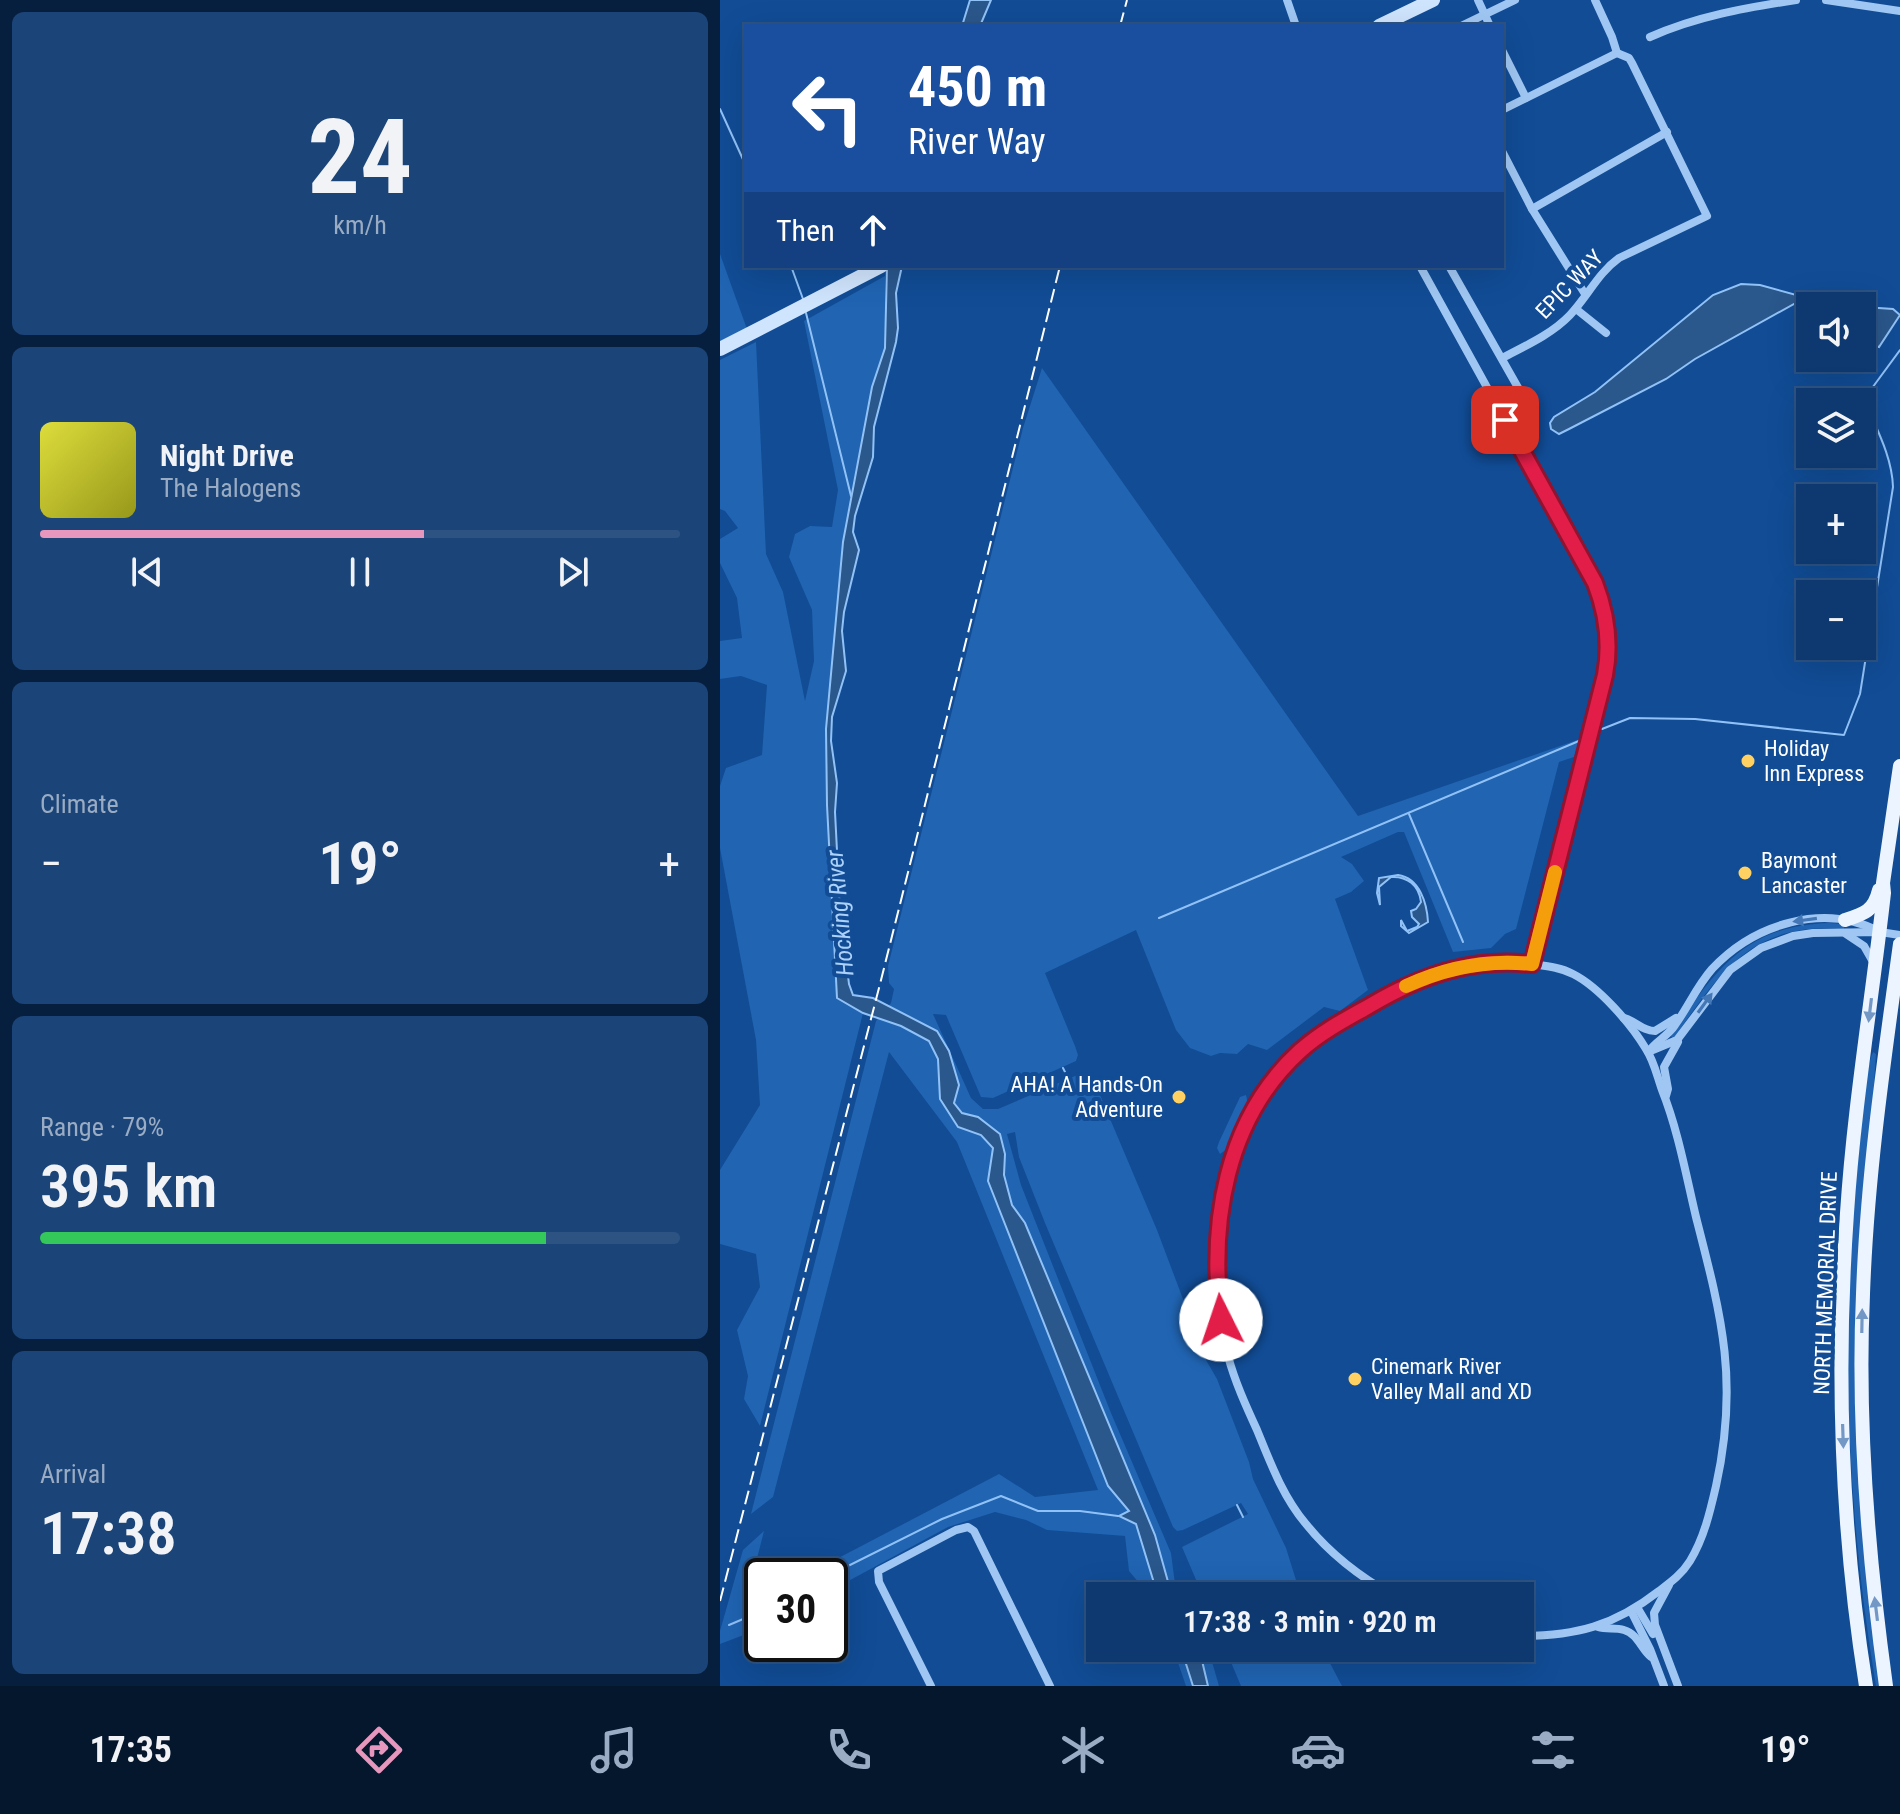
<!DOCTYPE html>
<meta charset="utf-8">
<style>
body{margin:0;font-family:"Roboto Condensed",sans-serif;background:#1b4478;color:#f1f3f6;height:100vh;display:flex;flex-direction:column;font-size:30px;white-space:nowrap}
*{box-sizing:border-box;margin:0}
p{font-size:26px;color:#9aacc3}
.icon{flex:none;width:44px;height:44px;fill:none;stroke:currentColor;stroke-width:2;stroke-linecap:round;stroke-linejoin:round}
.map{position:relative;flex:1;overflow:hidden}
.sheet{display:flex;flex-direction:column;gap:12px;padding:12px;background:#071f3e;width:720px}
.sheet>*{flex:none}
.guide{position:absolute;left:24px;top:24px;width:760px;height:244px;border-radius:0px;box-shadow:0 8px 32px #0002,0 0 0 2px #2d5383;background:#1a4fa0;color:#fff;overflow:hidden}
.tools{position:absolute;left:1076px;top:292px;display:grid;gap:16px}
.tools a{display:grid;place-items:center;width:80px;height:80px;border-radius:0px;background:#0d3970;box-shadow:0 8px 32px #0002,0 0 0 2px #2d5383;font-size:40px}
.speed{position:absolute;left:24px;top:1558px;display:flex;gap:16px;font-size:40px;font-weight:700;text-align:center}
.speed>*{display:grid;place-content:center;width:104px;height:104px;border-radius:50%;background:#0d3970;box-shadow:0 8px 32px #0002,0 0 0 2px #2d5383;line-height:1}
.speed .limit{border:4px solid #111;border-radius:12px;background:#fff;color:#111}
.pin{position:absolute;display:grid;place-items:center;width:68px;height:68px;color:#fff;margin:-34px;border-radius:16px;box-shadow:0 4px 12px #0006}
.me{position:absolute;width:88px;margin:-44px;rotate:356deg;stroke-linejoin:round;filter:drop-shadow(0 0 6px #0008)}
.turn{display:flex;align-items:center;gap:28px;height:168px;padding:0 32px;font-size:36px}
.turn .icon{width:104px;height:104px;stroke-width:2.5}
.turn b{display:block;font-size:56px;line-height:68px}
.then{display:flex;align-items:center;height:76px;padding:0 32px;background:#0003;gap:16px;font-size:30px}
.big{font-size:60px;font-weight:600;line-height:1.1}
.sheet .tile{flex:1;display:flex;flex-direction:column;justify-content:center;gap:12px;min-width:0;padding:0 28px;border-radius:12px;background:#1b4478}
.sheet .dial{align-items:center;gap:0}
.dial b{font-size:104px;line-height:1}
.song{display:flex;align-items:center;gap:24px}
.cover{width:96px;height:96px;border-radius:12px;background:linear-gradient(135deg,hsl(60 70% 55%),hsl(60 70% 35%))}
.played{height:8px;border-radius:4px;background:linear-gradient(90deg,#e797bd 60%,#2d5383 60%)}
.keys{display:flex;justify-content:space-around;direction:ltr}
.heat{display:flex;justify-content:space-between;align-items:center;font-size:44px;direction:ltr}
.charge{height:12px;border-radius:6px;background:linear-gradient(90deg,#34c759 79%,#2d5383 0)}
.trip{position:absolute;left:366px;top:1582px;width:448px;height:80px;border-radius:0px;background:#0d3970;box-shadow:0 8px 32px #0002,0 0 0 2px #2d5383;font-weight:600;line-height:80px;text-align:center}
.tab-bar{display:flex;height:128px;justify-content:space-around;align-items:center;background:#05172d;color:#9aacc3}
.tab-bar .icon{width:56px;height:56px}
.tab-bar .current{color:#e797bd}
.tab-bar b{font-size:36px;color:#f1f3f6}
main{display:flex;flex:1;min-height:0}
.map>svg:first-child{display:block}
.green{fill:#2064b2}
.water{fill:#2a578c;stroke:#91c2f7;stroke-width:2}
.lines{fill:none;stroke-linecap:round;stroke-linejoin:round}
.stream{stroke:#91c2f7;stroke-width:2}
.street{stroke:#a0c7f3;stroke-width:8}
.secondary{stroke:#cfe4fd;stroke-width:14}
.primary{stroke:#ecf4ff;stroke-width:14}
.rail{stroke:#fff;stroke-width:2;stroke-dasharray:14 6;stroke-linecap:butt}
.oneway{fill:#4377b6}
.oneway2{fill:#7498c5}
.route-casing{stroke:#92132f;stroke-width:20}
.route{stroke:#e11d48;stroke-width:14}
.slow{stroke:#f59e0b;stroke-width:14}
.poi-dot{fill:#ffd062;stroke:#114c95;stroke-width:3}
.labels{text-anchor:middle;stroke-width:8;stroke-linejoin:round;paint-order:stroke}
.street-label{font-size:22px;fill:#fff;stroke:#114c95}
.poi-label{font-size:22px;fill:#fff;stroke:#114c95;text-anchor:start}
.water-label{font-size:24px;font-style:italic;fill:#acd1fa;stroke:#114c95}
</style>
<main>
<section class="sheet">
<div class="tile dial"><b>24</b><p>km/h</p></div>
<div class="tile">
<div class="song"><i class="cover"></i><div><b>Night Drive</b><p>The Halogens</p></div></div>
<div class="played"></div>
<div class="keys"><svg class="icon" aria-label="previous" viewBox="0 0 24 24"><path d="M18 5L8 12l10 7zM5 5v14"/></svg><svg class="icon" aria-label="pause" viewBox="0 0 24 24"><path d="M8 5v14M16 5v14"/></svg><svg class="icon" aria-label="next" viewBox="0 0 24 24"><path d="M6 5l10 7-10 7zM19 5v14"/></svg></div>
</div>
<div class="tile"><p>Climate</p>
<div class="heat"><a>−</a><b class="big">19°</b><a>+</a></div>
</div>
<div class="tile"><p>Range · 79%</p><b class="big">395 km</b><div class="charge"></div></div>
<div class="tile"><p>Arrival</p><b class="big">17:38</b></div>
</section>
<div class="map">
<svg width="1180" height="1686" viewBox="0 0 1180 1686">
<rect width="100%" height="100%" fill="#114c95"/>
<g class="green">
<polygon points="0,254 27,329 0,341"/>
<polygon points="165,276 165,348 152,387 133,484 106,729 107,805 117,998 143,1013 40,1426 24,1399 28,1376 17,1330 40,1287 36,1254 0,1244 0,1170 40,1105 36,1040 0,848 0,786 6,768 42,755 47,685 21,676 0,679 0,641 22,638 17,598 0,563 0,539 18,528 5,511 0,509 0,360 36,342 46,554 63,592 85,701 94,661 92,610 69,557 75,534 90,526 112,527 118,490 84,321"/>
<polygon points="322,368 638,816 860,739 854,757 839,762 796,929 785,934 771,948 733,952 684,832 678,832 621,857 632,864 644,881 631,892 615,899 648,990 620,1011 604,1007 547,1050 528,1044 517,1054 500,1053 491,1056 470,1048 456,1030 416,930 325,973 355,1046 358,1055 356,1061 273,1098 261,1097 226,1015 213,1014 251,1098 263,1109 278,1109 362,1073 372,1076 437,1230 486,1360 497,1379 529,1462 533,1479 566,1548 581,1596 483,1596 462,1547 528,1514 521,1503 463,1530 457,1531 453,1527 325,1223 299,1157 295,1132 287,1134 301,1185 391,1413 451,1553 455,1584 462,1596 430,1596 409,1571 405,1536 327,1530 306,1520 275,1512 228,1527 110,1591 110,1576 84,1576 279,1474 315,1497 378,1490 237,1142 169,1052 53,1497 31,1514 156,1021 171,1003 174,989 169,983 168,966 303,428"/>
<path d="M1109 923 1124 924V929C1030 922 1001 972 953 1039L950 1035C996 971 1023 926 1109 923Z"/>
<path d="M1153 1052 1156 1054 1136 1362 1161 1686H1156C1126 1508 1119 1321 1140 1142 1143 1118 1144 1072 1153 1052Z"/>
<polygon points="526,1095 528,1104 507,1149 500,1154 497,1148 499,1142 520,1097"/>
<polygon points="44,1531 25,1606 42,1598 42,1628 0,1644 0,1631 23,1550"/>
<polygon points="453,1648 488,1648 499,1686 466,1686"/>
<polygon points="505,1648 602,1648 622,1686 521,1686"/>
</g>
<g class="water">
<polygon points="250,0 271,0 260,26 242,26"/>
<polygon points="167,266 182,266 176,293 178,328 176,342 154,427 153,457 135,516 133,532 139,550 124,612 122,631 126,671 112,717 111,741 117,783 115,812 120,909 129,984 133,995 153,998 217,1031 229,1051 239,1085 234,1103 242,1113 258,1117 280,1134 285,1154 284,1175 292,1205 305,1223 435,1535 452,1596 438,1596 416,1524 399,1516 409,1511 388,1486 268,1181 273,1148 261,1135 238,1127 220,1099 218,1059 209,1041 181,1026 143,1013 117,998 107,805 106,729 123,542 152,387 165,348"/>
<polygon points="1021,284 1040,285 1080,296 1081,300 975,359 946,379 849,429 839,434 831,429 830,423 834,417 875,392 993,295"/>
<polygon points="1144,307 1173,309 1180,315 1159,347 1151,345 1142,325"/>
<path d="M678 875C700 878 707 904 708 922L689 933 681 926V920L687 931 697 927 699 924 692 917 691 911 696 909 701 902C699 885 687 876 671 877L659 887 660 905 657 893 659 878Z"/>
<polygon points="461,1648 479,1648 488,1686 473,1686"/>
</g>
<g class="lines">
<g class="stream">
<polyline points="0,109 26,166"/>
<polyline points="71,266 83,299"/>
<polyline points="86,313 131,496"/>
<path d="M882 729 910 718 975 719 1124 735 1140 694 1173 487C1172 456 1156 428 1144 399L1180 350"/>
<polyline points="689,814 743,942"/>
<polyline points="439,918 866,738"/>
<polyline points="343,1068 349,1080"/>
<polyline points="517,1505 523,1517"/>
<polyline points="108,1576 222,1519 281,1496 318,1511 360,1511 398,1516"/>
<polyline points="9,1625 42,1611"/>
</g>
<g class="street">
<polyline points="567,0 576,26"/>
<polyline points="758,0 770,26"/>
<polyline points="875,0 892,37 897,53"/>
<polyline points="1106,0 1180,11"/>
<polyline points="741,26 795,0"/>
<path d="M930 37C977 16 1025 8 1076 0"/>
<polyline points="782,50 806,98"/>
<polyline points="782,110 897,53"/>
<polyline points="782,151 812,209 865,294"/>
<polyline points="812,209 947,132"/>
<path d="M700 266 875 583C887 613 891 643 885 675L812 964"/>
<polyline points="729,266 809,407"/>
<polyline points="856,309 886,333"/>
<path d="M782 358C805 346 832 334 850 315 868 296 878 273 899 258L987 216 912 63 909 58 897 53"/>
<polyline points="1126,934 1144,946 1152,960"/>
<path d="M904 1018C916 1021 922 1031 935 1031L956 1018"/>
<path d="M929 1051C936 1041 948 1036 955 1025 968 1007 977 986 992 969 1034 924 1104 902 1160 932"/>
<polyline points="928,1052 957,1040 1010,970 1041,948 1073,936 1093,933 1160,932 1180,935"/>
<polyline points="946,1096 948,1089 944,1067 958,1042"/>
<polyline points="949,1585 934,1613 935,1625 958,1686"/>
<path d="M674 1596C640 1577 610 1554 586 1524 563 1497 550 1462 537 1430 526 1406 515 1382 508 1356 480 1255 497 1127 578 1053 595 1037 616 1025 636 1013 691 981 745 957 810 964 825 966 840 967 853 974 879 987 911 1024 926 1049 934 1061 937 1076 942 1090 958 1130 966 1175 976 1217 1002 1318 1019 1382 996 1486 990 1512 984 1538 970 1561 962 1574 951 1582 939 1591 894 1626 856 1636 800 1636"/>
<polyline points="917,1607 933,1634"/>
<polyline points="911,1611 930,1649 944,1686"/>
<path d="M878 1627C887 1630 895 1627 904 1630 918 1634 921 1649 931 1657"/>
<polyline points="211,1686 159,1582 158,1571 236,1530 248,1527 254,1531 330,1686"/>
</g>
<g class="secondary">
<polyline points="659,26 713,0"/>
<polyline points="0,349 161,266"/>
</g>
<g class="primary">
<path d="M1125 920C1144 914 1154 911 1159 890"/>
<path d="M1146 1686C1121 1530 1116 1370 1127 1213 1134 1106 1152 1000 1164 893L1163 883 1180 766"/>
<path d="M1166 1686C1148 1556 1137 1425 1143 1294 1147 1177 1164 1060 1180 944"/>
</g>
<g class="rail">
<polyline points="400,26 407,0"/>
<polyline points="0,1601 159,988 340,266"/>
</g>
</g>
<defs><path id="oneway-solid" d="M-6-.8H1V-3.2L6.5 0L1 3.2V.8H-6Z" transform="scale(2)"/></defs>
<g class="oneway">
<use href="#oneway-solid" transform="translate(1085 920) rotate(172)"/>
<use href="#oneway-solid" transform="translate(985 1003) rotate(-54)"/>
</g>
<g class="oneway2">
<use href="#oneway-solid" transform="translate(1150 1010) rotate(97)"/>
<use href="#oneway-solid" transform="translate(1142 1321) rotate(-89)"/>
<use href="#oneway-solid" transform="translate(1123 1436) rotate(88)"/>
<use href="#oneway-solid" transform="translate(1156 1609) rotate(-97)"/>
</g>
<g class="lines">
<defs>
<path id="route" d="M501 1320C489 1224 505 1119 580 1051 601 1032 626 1019 651 1005 702 975 753 957 812 964L885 675C891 643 887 614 875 583L785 420"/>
</defs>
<use href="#route" class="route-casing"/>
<use href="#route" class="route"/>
<path class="slow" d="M686 986C727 967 767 959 812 964L835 872"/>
</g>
<g class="poi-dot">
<circle cx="1028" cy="761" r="8"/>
<circle cx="1025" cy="873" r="8"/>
<circle cx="459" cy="1097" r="8"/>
<circle cx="635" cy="1379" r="8"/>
</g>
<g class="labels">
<g class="street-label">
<text transform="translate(849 284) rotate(-46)" y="8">EPIC WAY</text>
<text transform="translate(1105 1283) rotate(-88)" y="8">NORTH MEMORIAL DRIVE</text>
</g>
<g class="poi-label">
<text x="1044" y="756">Holiday<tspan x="1044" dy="25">Inn Express</tspan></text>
<text x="1041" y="868">Baymont<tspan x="1041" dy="25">Lancaster</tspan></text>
<text x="443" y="1092" text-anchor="end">AHA! A Hands-On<tspan x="443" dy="25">Adventure</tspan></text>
<text x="651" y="1374">Cinemark River<tspan x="651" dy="25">Valley Mall and XD</tspan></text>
</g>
<g class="water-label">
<text transform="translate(120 913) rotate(-95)" y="8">Hocking River</text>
</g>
</g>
</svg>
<div class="tools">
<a><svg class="icon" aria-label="sound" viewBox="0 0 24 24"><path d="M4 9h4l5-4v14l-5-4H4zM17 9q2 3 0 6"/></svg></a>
<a><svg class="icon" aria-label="layers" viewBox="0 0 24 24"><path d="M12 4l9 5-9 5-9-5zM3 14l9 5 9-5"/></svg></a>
<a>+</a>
<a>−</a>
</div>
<div class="speed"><div class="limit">30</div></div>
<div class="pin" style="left:785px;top:420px;background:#d93025"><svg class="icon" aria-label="arrive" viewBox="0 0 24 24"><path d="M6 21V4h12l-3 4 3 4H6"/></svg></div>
<svg class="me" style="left:501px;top:1320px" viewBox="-20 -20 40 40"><circle r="19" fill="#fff"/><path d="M0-13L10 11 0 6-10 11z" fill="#e11d48"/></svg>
<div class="trip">17:38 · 3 min · 920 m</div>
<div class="guide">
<div class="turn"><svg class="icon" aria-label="left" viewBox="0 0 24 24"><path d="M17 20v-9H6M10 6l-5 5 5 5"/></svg><div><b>450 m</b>River Way</div></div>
<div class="then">Then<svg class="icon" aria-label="ahead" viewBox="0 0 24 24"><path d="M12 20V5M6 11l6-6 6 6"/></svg></div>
</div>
</div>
</main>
<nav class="tab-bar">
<b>17:35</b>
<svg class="icon current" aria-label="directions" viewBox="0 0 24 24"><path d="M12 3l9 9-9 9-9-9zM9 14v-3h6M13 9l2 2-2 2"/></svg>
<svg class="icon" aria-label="music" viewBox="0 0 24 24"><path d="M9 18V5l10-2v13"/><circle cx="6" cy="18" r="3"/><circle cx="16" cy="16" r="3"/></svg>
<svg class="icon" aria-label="phone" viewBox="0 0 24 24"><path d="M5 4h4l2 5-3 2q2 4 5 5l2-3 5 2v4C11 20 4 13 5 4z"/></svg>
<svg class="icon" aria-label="climate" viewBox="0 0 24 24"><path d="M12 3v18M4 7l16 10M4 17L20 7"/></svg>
<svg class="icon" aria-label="car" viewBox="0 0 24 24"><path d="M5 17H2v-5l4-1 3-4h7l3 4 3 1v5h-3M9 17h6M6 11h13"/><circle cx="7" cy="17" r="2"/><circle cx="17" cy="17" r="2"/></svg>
<svg class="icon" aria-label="filters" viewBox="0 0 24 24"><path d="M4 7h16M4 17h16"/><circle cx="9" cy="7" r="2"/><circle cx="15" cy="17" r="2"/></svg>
<b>19°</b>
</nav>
